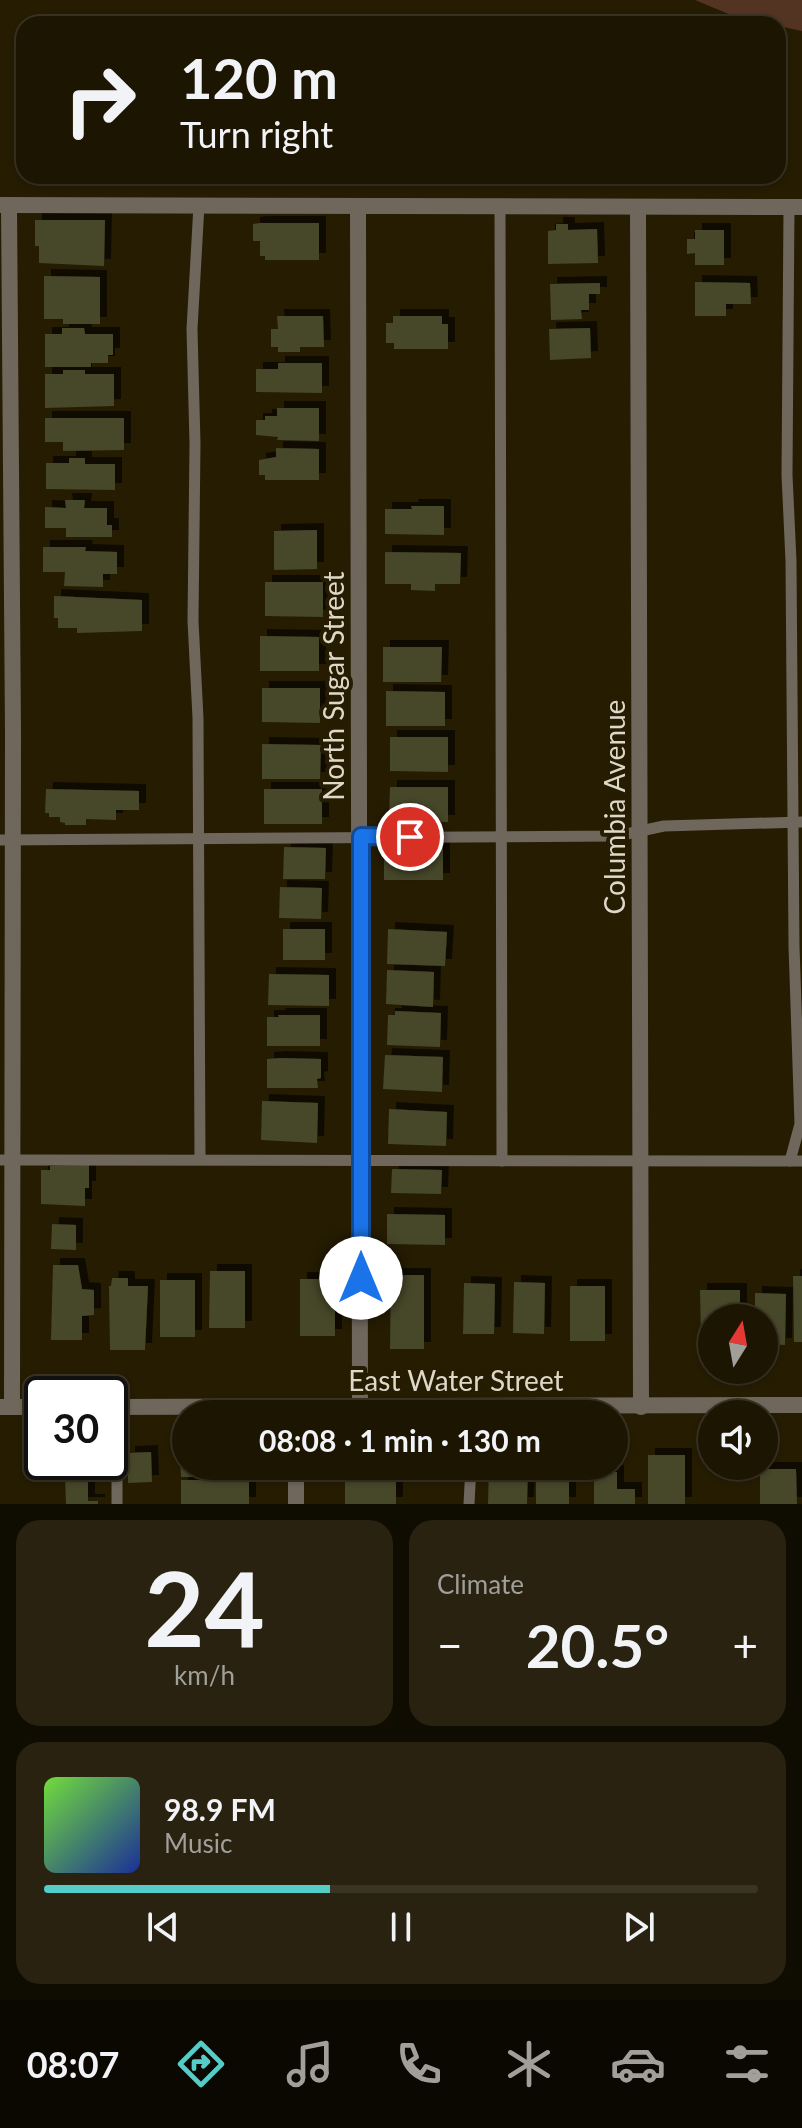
<!DOCTYPE html>
<meta charset="utf-8">
<style>
body{margin:0;font-family:Lato,sans-serif;background:#292211;color:#f1f3f6;height:100vh;display:flex;flex-direction:column;font-size:30px;white-space:nowrap}
*{box-sizing:border-box;margin:0}
p{font-size:26px;color:#a09f99}
.icon{flex:none;width:44px;height:44px;fill:none;stroke:currentColor;stroke-width:2;stroke-linecap:round;stroke-linejoin:round}
.map{position:relative;height:1504px;overflow:hidden}
.sheet{display:flex;flex-direction:column;gap:16px;padding:16px;background:#0f0c01;flex:1}
.sheet>*{flex:none}
.top-card{position:absolute;left:16px;top:16px;width:770px;height:168px;border-radius:24px;box-shadow:0 2px 6px #0004,0 0 0 2px #3a3424;background:#1c1502;color:#f1f3f6;overflow:hidden}
.needle{width:52px;rotate:11deg}
.buttons{position:absolute;left:698px;top:1304px;display:grid;gap:16px}
.buttons a{display:grid;place-items:center;width:80px;height:80px;border-radius:50%;background:#1c1502;box-shadow:0 2px 6px #0004,0 0 0 2px #3a3424;font-size:40px}
.speed{position:absolute;left:24px;top:1376px;display:flex;gap:16px;font-size:40px;font-weight:700;text-align:center}
.speed>*{display:grid;place-content:center;width:104px;height:104px;border-radius:50%;background:#1c1502;box-shadow:0 2px 6px #0004,0 0 0 2px #3a3424;line-height:1}
.speed .limit{border:4px solid #111;border-radius:12px;background:#fff;color:#111}
.pin{position:absolute;display:grid;place-items:center;width:68px;height:68px;color:#fff;margin:-34px;border:4px solid #fff;border-radius:50%;box-shadow:0 2px 8px #0007}
.me{position:absolute;width:88px;margin:-44px;rotate:0deg;stroke-linejoin:round;filter:drop-shadow(0 0 6px #0008)}
.turn{display:flex;align-items:center;gap:28px;height:168px;padding:0 32px;font-size:36px}
.turn .icon{width:104px;height:104px;stroke-width:2.5}
.turn b{display:block;font-size:56px;line-height:68px}
.big{font-size:60px;font-weight:700;line-height:1.1}
.sheet .widget{flex:1;display:flex;flex-direction:column;justify-content:center;gap:12px;min-width:0;padding:0 28px;border-radius:24px;background:#292211}
.sheet .dial{align-items:center;gap:0}
.dial b{font-size:104px;line-height:1}
.song{display:flex;align-items:center;gap:24px}
.cover{width:96px;height:96px;border-radius:12px;background:linear-gradient(135deg,hsl(100 70% 55%),hsl(230 70% 35%))}
.played{height:8px;border-radius:4px;background:linear-gradient(90deg,#54cdc8 40%,#3a3424 40%)}
.keys{display:flex;justify-content:space-around;direction:ltr}
.heat{display:flex;justify-content:space-between;align-items:center;font-size:44px;direction:ltr}
.sheet .tiles{flex:1;display:grid;gap:16px;grid-template-columns:1fr 1fr}
.widget:last-child{grid-column:span 2}
.trip{position:absolute;left:172px;top:1400px;width:456px;height:80px;border-radius:40px;background:#1c1502;box-shadow:0 2px 6px #0004,0 0 0 2px #3a3424;font-weight:700;line-height:80px;text-align:center}
.menu{display:flex;height:128px;justify-content:space-around;align-items:center;background:#0b0801;color:#a09f99}
.menu .icon{width:56px;height:56px}
.menu .selected{color:#54cdc8}
.menu b{font-size:36px;color:#f1f3f6}
.map>svg:first-child{display:block}
.green{fill:#533321}
.building{fill:#46472c;filter:url(#shadow)}
.lines{fill:none;stroke-linecap:round;stroke-linejoin:round}
.service{stroke:#6f665c;stroke-width:11}
.minor{stroke:#6f665c;stroke-width:16}
.route-casing{stroke:#114b97;stroke-width:20}
.route{stroke:#1a73e8;stroke-width:14}
.labels{text-anchor:middle;stroke-width:8;stroke-linejoin:round;paint-order:stroke}
.street-label{font-size:28px;fill:#ded8c9;stroke:#251c02}
</style>
<div class="map">
<svg width="802" height="1504" viewBox="0 0 802 1504">
<defs>
<filter id="shadow"><feDropShadow dx="7" dy="-7" stdDeviation="0" flood-color="#0009"/></filter>
</defs>
<rect width="100%" height="100%" fill="#251c02"/>
<polygon class="green" points="695,0 802,0 802,31 778,26 778,24 738,18"/>
<g class="building">
<polygon points="35,220 105,220 104,266 39,263 39,246 35,246"/>
<polygon points="260,223 319,223 319,260 265,260 265,256 260,256 260,241 253,241 253,224"/>
<polygon points="556,224 568,224 568,230 597,229 598,263 548,264 548,231 556,230"/>
<polygon points="695,230 724,230 724,265 695,265 695,253 687,254 687,239 695,239"/>
<polygon points="44,276 100,277 100,324 63,324 63,319 44,319"/>
<polygon points="695,282 750,283 751,304 726,304 726,316 695,316"/>
<polygon points="600,283 600,294 589,294 589,310 581,310 582,319 551,320 550,284"/>
<polygon points="277,316 323,316 324,347 300,347 300,352 278,352 278,347 271,347 271,329 278,329"/>
<polygon points="393,316 442,316 442,324 448,324 448,349 394,349 394,343 386,343 386,323 393,323"/>
<polygon points="62,328 84,328 85,334 113,334 113,355 108,355 108,363 91,363 91,367 45,367 45,334 62,334"/>
<polygon points="590,328 591,358 550,360 549,329"/>
<polygon points="278,363 322,363 322,393 256,392 256,369 278,369"/>
<polygon points="63,370 85,370 85,374 114,374 114,406 45,408 45,374 63,374"/>
<polygon points="277,408 319,408 319,441 277,440 278,437 256,435 256,420 265,420 265,416 277,416"/>
<polygon points="45,418 124,418 124,450 63,451 63,442 45,442"/>
<polygon points="276,448 319,449 319,480 265,480 265,475 259,475 259,460 276,457"/>
<polygon points="69,458 85,458 85,464 115,464 115,490 46,489 46,463 69,463"/>
<polygon points="65,500 85,500 84,508 107,508 107,525 112,525 112,537 66,537 66,528 45,528 45,507 66,508"/>
<polygon points="411,506 444,506 444,535 385,534 385,509 412,509"/>
<polygon points="317,530 317,569 274,570 274,531"/>
<polygon points="43,547 86,547 85,551 117,552 117,574 103,574 103,587 64,586 65,572 43,572"/>
<polygon points="385,552 461,553 460,584 435,584 435,591 411,590 411,584 385,584"/>
<polygon points="265,582 323,582 323,617 265,616"/>
<polygon points="54,596 142,600 142,631 77,633 77,628 58,628 58,618 54,618"/>
<polygon points="260,636 319,637 319,671 260,671"/>
<polygon points="383,647 442,647 441,682 383,682"/>
<polygon points="262,688 320,688 320,723 262,722"/>
<polygon points="386,691 445,692 445,726 386,726"/>
<polygon points="390,737 448,737 448,772 390,771"/>
<polygon points="262,744 321,745 320,779 262,779"/>
<polygon points="390,787 448,787 448,822 389,821"/>
<polygon points="46,789 139,791 139,810 116,810 116,820 86,819 86,825 65,825 65,823 60,822 60,817 49,817 49,813 45,813"/>
<rect x="264" y="789" width="58" height="35"/>
<rect x="384" y="846" width="59" height="34"/>
<polygon points="284,847 326,848 325,879 283,879"/>
<polygon points="280,887 322,888 321,919 279,918"/>
<rect x="283" y="929" width="42" height="31"/>
<polygon points="388,929 447,932 445,966 387,964"/>
<polygon points="387,970 434,972 433,1007 386,1004"/>
<polygon points="269,974 329,975 329,1006 268,1005"/>
<polygon points="395,1011 441,1013 440,1047 387,1045 388,1015 395,1015"/>
<polygon points="278,1015 320,1015 320,1046 267,1046 267,1017 279,1017"/>
<polygon points="385,1055 443,1057 442,1092 383,1089"/>
<polygon points="280,1058 321,1059 321,1078 317,1079 318,1088 267,1088 267,1059"/>
<polygon points="262,1101 318,1103 317,1143 261,1140"/>
<polygon points="389,1109 447,1112 446,1146 388,1144"/>
<polygon points="89,1165 89,1188 85,1188 85,1206 41,1204 41,1170 50,1170 50,1166"/>
<polygon points="392,1169 442,1170 441,1194 391,1193"/>
<polygon points="387,1214 445,1215 445,1245 387,1244"/>
<polygon points="52,1224 76,1225 76,1250 51,1249"/>
<polygon points="53,1265 78,1265 82,1289 94,1290 94,1315 82,1316 82,1340 51,1340"/>
<polygon points="210,1271 245,1271 245,1328 209,1328"/>
<polygon points="391,1275 424,1275 424,1349 390,1349"/>
<polygon points="793,1276 802,1276 802,1342 794,1342"/>
<polygon points="112,1278 128,1278 128,1286 148,1286 145,1350 110,1350 109,1286 111,1286"/>
<rect x="300" y="1279" width="35" height="57"/>
<rect x="160" y="1280" width="35" height="57"/>
<polygon points="514,1282 545,1283 544,1334 513,1333"/>
<polygon points="464,1283 495,1284 494,1334 463,1334"/>
<rect x="570" y="1286" width="35" height="55"/>
<polygon points="700,1290 740,1290 740,1318 712,1318 712,1338 701,1338"/>
<polygon points="755,1293 786,1294 785,1345 764,1344 764,1318 755,1318"/>
<polygon points="180,1451 186,1451 186,1466 249,1466 249,1504 181,1504 181,1480 210,1480 210,1477 181,1477"/>
<polygon points="151,1452 152,1482 128,1483 128,1453"/>
<rect x="648" y="1455" width="37" height="49"/>
<polygon points="332,1466 399,1466 400,1473 332,1475"/>
<polygon points="489,1466 528,1466 527,1504 488,1504"/>
<polygon points="760,1469 796,1469 797,1504 760,1504"/>
<polygon points="594,1472 617,1472 617,1489 635,1489 635,1504 594,1504"/>
<polygon points="65,1476 88,1476 88,1501 98,1501 98,1504 66,1504"/>
<rect x="536" y="1476" width="33" height="28"/>
<rect x="345" y="1479" width="51" height="25"/>
</g>
<g class="lines">
<g class="service">
<polyline points="199,205 192,329 195,444 193,621 198,718 200,1159"/>
<polyline points="500,206 502,1161"/>
<polyline points="789,207 787,475 791,561 794,946 800,1124 790,1161"/>
<polyline points="0,840 617,836 664,826 802,822"/>
<polyline points="0,1160 802,1161"/>
<polyline points="117,1504 117,1407"/>
<polyline points="469,1504 471,1466"/>
</g>
<g class="minor">
<polyline points="0,205 802,207"/>
<polyline points="9,205 13,733 12,1407"/>
<polyline points="358,206 360,1406"/>
<polyline points="638,207 641,1407"/>
<polyline points="0,1407 42,1407"/>
<polyline points="110,1407 802,1405"/>
<polyline points="296,1466 296,1504"/>
</g>
</g>
<g class="lines">
<defs>
<polyline id="route" points="361,1278 361,836 410,837"/>
</defs>
<use href="#route" class="route-casing"/>
<use href="#route" class="route"/>
</g>
<g class="labels">
<g class="street-label">
<text transform="translate(334 686) rotate(-90)" y="10">North Sugar Street</text>
<text transform="translate(615 807) rotate(-90)" y="10">Columbia Avenue</text>
<text x="456" y="1391">East Water Street</text>
</g>
</g>
</svg>
<div class="buttons">
<a><svg class="needle" viewBox="-14 -14 28 28"><path d="M0-13l5 13h-10z" fill="#e53935"/><path d="M0 13l5-13h-10z" fill="#a09f99"/></svg></a>
<a><svg class="icon" aria-label="sound" viewBox="0 0 24 24"><path d="M4 9h4l5-4v14l-5-4H4zM17 9q2 3 0 6"/></svg></a>
</div>
<div class="speed"><div class="limit">30</div></div>
<div class="pin" style="left:410px;top:837px;background:#d93025"><svg class="icon" aria-label="arrive" viewBox="0 0 24 24"><path d="M6 21V4h12l-3 4 3 4H6"/></svg></div>
<svg class="me" style="left:361px;top:1278px" viewBox="-20 -20 40 40"><circle r="19" fill="#fff"/><path d="M0-13L10 11 0 6-10 11z" fill="#1a73e8"/></svg>
<div class="trip">08:08 · 1 min · 130 m</div>
<div class="top-card">
<div class="turn"><svg class="icon" aria-label="right" viewBox="0 0 24 24"><path d="M7 20v-9h11M14 6l5 5-5 5"/></svg><div><b>120 m</b>Turn right</div></div>
</div>
</div>
<section class="sheet">
<div class="tiles">
<div class="widget dial"><b>24</b><p>km/h</p></div>
<div class="widget"><p>Climate</p>
<div class="heat"><a>−</a><b class="big">20.5°</b><a>+</a></div>
</div>
<div class="widget">
<div class="song"><i class="cover"></i><div><b>98.9 FM</b><p>Music</p></div></div>
<div class="played"></div>
<div class="keys"><svg class="icon" aria-label="previous" viewBox="0 0 24 24"><path d="M18 5L8 12l10 7zM5 5v14"/></svg><svg class="icon" aria-label="pause" viewBox="0 0 24 24"><path d="M8 5v14M16 5v14"/></svg><svg class="icon" aria-label="next" viewBox="0 0 24 24"><path d="M6 5l10 7-10 7zM19 5v14"/></svg></div>
</div>
</div>
</section>
<nav class="menu">
<b>08:07</b>
<svg class="icon selected" aria-label="directions" viewBox="0 0 24 24"><path d="M12 3l9 9-9 9-9-9zM9 14v-3h6M13 9l2 2-2 2"/></svg>
<svg class="icon" aria-label="music" viewBox="0 0 24 24"><path d="M9 18V5l10-2v13"/><circle cx="6" cy="18" r="3"/><circle cx="16" cy="16" r="3"/></svg>
<svg class="icon" aria-label="phone" viewBox="0 0 24 24"><path d="M5 4h4l2 5-3 2q2 4 5 5l2-3 5 2v4C11 20 4 13 5 4z"/></svg>
<svg class="icon" aria-label="climate" viewBox="0 0 24 24"><path d="M12 3v18M4 7l16 10M4 17L20 7"/></svg>
<svg class="icon" aria-label="car" viewBox="0 0 24 24"><path d="M5 17H2v-5l4-1 3-4h7l3 4 3 1v5h-3M9 17h6M6 11h13"/><circle cx="7" cy="17" r="2"/><circle cx="17" cy="17" r="2"/></svg>
<svg class="icon" aria-label="filters" viewBox="0 0 24 24"><path d="M4 7h16M4 17h16"/><circle cx="9" cy="7" r="2"/><circle cx="15" cy="17" r="2"/></svg>
</nav>
